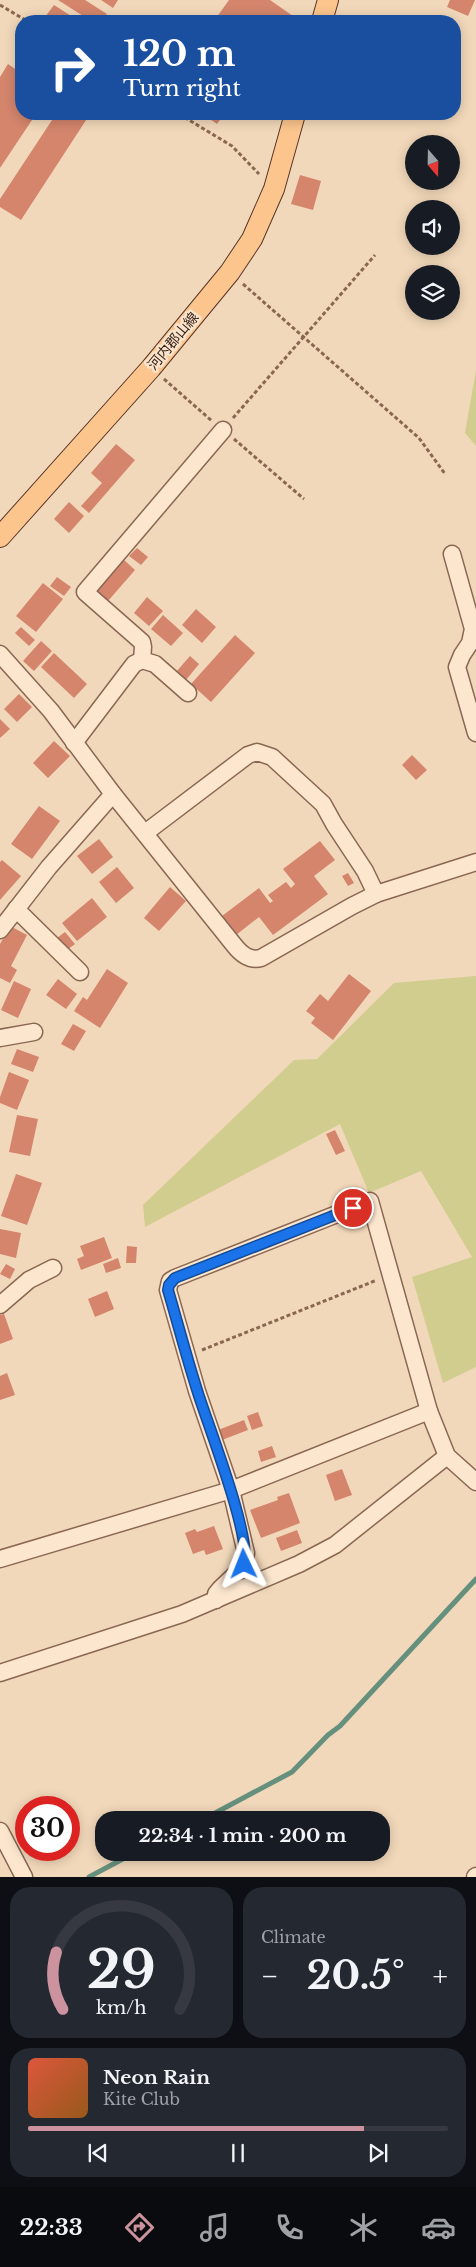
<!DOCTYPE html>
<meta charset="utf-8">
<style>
body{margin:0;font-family:"Libre Baskerville","Noto Sans JP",serif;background:#242831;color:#f1f3f6;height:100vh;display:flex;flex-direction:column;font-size:19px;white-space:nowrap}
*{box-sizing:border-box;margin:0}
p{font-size:16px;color:#9ea1a6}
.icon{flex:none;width:28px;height:28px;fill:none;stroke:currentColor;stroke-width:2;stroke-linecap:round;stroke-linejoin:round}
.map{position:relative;height:1877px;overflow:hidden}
.drawer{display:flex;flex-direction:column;gap:10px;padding:10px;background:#0d0f14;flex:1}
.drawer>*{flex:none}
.banner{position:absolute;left:15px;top:15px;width:446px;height:105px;border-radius:20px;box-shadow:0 2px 12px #0003;background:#1a4fa0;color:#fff;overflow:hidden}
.needle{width:32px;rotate:160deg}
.buttons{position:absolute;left:405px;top:135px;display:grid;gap:10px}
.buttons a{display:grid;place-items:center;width:55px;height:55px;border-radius:50%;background:#171b24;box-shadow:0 2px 12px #0003;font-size:25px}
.speed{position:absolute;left:15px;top:1796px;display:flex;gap:10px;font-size:25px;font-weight:700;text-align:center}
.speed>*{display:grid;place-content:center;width:65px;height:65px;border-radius:50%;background:#171b24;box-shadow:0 2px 12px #0003;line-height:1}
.speed .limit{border:8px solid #d22;background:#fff;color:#111}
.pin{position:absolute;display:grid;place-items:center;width:42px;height:42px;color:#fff;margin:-21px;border:2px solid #fff;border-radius:50%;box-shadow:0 1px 5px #0007}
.me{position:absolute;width:55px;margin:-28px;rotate:358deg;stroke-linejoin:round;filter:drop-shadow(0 0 4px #0008)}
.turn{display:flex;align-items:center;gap:18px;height:105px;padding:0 25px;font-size:22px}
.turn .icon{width:65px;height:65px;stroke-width:2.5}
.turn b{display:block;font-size:35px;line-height:42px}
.big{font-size:38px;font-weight:700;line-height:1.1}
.drawer .card{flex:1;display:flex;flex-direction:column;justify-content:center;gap:8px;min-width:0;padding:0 18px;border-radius:20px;background:#242831}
.drawer .dial{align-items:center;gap:0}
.dial svg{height:130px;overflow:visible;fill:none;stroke:#363941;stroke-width:7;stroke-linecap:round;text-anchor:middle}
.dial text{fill:#f1f3f6;stroke:none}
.song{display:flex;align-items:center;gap:15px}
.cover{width:60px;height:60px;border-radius:8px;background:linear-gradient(135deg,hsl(10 70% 55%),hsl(30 70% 35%))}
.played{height:5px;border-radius:2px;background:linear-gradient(90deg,#cc939f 80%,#363941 80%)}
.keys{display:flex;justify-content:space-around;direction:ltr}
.heat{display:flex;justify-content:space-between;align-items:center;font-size:28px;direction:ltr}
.drawer .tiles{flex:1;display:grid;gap:10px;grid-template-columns:1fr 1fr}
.card:last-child{grid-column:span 2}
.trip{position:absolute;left:95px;top:1811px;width:295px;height:50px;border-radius:20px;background:#171b24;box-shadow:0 2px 12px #0003;font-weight:700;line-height:50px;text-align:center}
.tab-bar{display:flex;height:80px;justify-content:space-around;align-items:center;background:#090b0e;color:#9ea1a6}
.tab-bar .icon{width:35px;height:35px}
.tab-bar .on{color:#cc939f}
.tab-bar b{font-size:22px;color:#f1f3f6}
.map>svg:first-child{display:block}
.green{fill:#d1cd8e}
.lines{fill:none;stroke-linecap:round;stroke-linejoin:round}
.stream{stroke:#66907e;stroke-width:5}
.building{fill:#d4856c}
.minor-casing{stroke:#8a6753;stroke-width:19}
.major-casing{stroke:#573628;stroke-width:22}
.path{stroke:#8a6753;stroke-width:3;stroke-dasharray:4 2.5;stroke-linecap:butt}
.minor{stroke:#fce6ce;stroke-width:16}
.major{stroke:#fbc58d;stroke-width:20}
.route-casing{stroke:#114b97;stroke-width:12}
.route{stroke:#1a73e8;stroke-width:9}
.labels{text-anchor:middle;stroke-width:5;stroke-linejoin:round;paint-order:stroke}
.street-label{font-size:14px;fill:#382319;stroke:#f9e3ca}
</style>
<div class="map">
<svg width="476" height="1877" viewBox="0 0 476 1877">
<rect width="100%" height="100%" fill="#f2d8ba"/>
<g class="green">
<polygon points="476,370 476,446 465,433"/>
<polygon points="476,976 476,1367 443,1383 412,1277 472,1257 421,1171 369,1193 340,1124 145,1227 143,1205 294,1060 317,1059 394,983"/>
</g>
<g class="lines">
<g class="stream">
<polyline points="202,1820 292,1772 328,1735 340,1726 476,1579"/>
<polyline points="89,1877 136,1852"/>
</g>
</g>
<g class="building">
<polygon points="58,0 85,0 107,14 102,21 91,21"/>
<polygon points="101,0 118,0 113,8"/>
<polygon points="229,0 270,0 293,16 290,21 214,21"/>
<polygon points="450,0 475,0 468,16 447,7"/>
<polygon points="54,5 79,21 51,21 45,17"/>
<polygon points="8,64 21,73 21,114 36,114 0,168 0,77"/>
<polygon points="56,114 90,114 21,220 0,207 0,199"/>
<polygon points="203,114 224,114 217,124"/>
<polygon points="300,175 321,181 313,210 291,204"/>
<polygon points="116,444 135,460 89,513 81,506 102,483 91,473"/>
<polygon points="69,502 84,516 69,533 54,519"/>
<polygon points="137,548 148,557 141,565 129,556"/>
<polygon points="124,560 135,570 108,601 94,590 113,568 116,570"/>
<polygon points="57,577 71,587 64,596 50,586"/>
<polygon points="43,583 63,599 36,632 16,616"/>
<polygon points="147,597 163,611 149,626 134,613"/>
<polygon points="196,609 216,627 202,643 182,625"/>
<polygon points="163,615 183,633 171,646 151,629"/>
<polygon points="21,627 35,640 29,646 15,633"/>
<polygon points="235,635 255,653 211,702 191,684"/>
<polygon points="41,641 52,651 34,671 23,661"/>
<polygon points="54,653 87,684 74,698 41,667"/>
<polygon points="190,656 199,664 186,680 176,672"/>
<polygon points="19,694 32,707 17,722 4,709"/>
<polygon points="0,719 10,729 0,738"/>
<polygon points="54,741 70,756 48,778 33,763"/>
<polygon points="412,755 427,770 416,780 402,765"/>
<polygon points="39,806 60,821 32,859 11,844"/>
<polygon points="99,839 113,857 92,874 77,856"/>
<polygon points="320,841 335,860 314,876 328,894 273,935 259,917 236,935 222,916 259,888 270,903 273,901 268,895 286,882 291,888 295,884 283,869"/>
<polygon points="2,860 21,876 0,900 0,862"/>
<polygon points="117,867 134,888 116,903 99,882"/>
<polygon points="348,873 354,883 348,886 342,876"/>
<polygon points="170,887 186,901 159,931 144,918"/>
<polygon points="92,898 107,917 77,941 62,923"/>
<polygon points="10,926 27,935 11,966 17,970 10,983 0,978 0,944"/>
<polygon points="65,932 75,944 67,950 57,938"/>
<polygon points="107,969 128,983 100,1028 74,1011 83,997 87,1000"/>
<polygon points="349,974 371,991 333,1040 311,1023 315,1018 306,1011 320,994 328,1001"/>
<polygon points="58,979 77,994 66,1009 46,995"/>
<polygon points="14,981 31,989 18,1018 1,1010"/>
<polygon points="73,1024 86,1031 74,1051 61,1044"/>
<polygon points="17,1049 39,1057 33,1072 11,1064"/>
<polygon points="9,1072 29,1080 17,1110 0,1103 0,1097"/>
<polygon points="17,1115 38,1119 30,1156 9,1152"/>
<polygon points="335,1130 345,1151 336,1155 326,1134"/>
<polygon points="16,1174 42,1183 27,1225 1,1216"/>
<polygon points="0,1229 21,1233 16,1258 0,1254"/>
<polygon points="104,1237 112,1258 81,1270 77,1259 84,1256 80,1246"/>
<polygon points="127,1246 137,1247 136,1263 126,1263"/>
<polygon points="118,1258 121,1268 106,1273 103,1264"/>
<polygon points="6,1264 15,1269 10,1279 0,1274"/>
<polygon points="107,1291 114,1309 95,1317 88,1299"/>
<polygon points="4,1314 13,1339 0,1344 0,1315"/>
<polygon points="7,1373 15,1395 0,1400 0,1376"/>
<polygon points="258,1412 263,1426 252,1430 247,1416"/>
<polygon points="244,1420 248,1430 222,1440 218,1430"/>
<polygon points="272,1446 276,1457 261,1462 258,1451"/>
<polygon points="342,1469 352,1495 335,1501 326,1475"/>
<polygon points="289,1493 300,1523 261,1538 250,1510 278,1500 277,1497"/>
<polygon points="214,1526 223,1549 206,1555 204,1550 193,1554 185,1533 195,1529 197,1532"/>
<polygon points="297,1530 302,1543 281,1551 276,1538"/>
</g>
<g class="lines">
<defs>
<g id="minor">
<polyline points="452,554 473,629 470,643 462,655 457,667 476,733"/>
<path d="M0 654 51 711 113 794 234 945C241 954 249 961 261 958L352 906 376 894 476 862"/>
<polyline points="142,660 143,647 142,642 85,592 223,430"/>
<polyline points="74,743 134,664 142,660 155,664 188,693"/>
<polyline points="145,833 248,755 257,752 272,757 323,804 334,824 365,871 376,894"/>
<polyline points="16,909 80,972"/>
<polyline points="0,930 49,867 113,794"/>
<polyline points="0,1038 34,1032"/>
<polyline points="0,1305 29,1280 53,1268"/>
<polyline points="0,1559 231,1490 429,1411"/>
<polyline points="216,1600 216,1594 220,1589 240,1570 244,1564 246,1553 231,1490 197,1391 168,1290 170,1281 175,1278 370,1201 429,1411 447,1456 476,1482"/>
<polyline points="0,1673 182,1614 299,1564 335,1545 447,1456"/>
<polyline points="0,1831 24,1877"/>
<polyline points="475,1877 476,1876"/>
</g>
<g id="major">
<polyline points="322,21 328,0"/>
<polyline points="0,537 151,368 230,272 252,239 274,189 295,114"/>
</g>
</defs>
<use href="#minor" class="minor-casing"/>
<use href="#major" class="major-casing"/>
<g class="path">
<polyline points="0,5 27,21"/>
<polyline points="179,114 232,146 259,174"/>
<polyline points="243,284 419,438 445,474"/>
<polyline points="164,379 212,421"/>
<polyline points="233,418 375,255"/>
<polyline points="234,439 304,499"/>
<polyline points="202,1350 377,1280"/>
</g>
<use href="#minor" class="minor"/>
<use href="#major" class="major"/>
</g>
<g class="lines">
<defs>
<path id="route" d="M244 1564C252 1538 208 1425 198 1393 187 1359 178 1324 168 1290L169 1285 175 1278 353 1208"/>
</defs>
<use href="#route" class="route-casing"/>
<use href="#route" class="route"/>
</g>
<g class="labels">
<g class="street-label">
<text transform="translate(173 341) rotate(-50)" y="5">河内郡山線</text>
</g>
</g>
</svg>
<div class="buttons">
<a><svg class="needle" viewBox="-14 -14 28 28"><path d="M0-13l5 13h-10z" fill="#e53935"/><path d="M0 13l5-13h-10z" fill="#9ea1a6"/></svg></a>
<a><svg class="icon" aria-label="sound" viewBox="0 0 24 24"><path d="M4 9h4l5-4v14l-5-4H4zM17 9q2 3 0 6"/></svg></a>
<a><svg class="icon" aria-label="layers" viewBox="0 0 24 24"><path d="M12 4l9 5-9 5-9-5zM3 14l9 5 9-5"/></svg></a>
</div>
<div class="speed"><div class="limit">30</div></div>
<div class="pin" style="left:353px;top:1208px;background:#d93025"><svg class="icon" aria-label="arrive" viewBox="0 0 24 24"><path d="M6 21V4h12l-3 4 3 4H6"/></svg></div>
<svg class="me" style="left:244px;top:1564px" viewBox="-20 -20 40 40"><path d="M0-17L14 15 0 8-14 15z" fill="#1a73e8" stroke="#fff" stroke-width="4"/></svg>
<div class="trip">22:34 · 1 min · 200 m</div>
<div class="banner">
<div class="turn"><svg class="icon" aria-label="right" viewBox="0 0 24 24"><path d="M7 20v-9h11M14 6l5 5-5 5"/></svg><div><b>120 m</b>Turn right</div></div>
</div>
</div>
<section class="drawer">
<div class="tiles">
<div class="card dial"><svg viewBox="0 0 100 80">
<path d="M14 69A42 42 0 1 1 86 69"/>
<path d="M14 69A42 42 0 0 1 10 34" stroke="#cc939f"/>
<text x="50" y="56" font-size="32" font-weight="700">29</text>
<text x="50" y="72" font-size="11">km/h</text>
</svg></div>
<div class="card"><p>Climate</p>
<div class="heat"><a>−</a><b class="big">20.5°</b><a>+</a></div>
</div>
<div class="card">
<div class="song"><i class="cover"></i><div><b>Neon Rain</b><p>Kite Club</p></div></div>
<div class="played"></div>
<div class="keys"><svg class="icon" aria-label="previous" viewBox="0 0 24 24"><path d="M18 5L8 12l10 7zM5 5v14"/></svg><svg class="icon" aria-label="pause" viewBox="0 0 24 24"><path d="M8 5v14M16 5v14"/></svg><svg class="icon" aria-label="next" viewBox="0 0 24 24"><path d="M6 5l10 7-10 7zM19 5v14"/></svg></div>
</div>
</div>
</section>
<nav class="tab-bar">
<b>22:33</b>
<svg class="icon on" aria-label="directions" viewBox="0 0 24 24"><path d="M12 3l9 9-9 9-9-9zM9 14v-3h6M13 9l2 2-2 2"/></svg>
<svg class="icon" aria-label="music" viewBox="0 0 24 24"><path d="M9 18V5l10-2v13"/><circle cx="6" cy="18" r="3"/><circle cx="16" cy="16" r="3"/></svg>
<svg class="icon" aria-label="phone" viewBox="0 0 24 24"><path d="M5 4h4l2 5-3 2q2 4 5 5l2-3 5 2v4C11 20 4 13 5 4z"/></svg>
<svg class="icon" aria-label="climate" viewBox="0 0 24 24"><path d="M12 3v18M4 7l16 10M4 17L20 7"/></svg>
<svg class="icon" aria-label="car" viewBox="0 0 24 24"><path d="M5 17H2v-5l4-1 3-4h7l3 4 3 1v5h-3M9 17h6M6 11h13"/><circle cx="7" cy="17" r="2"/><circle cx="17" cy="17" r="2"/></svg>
</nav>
